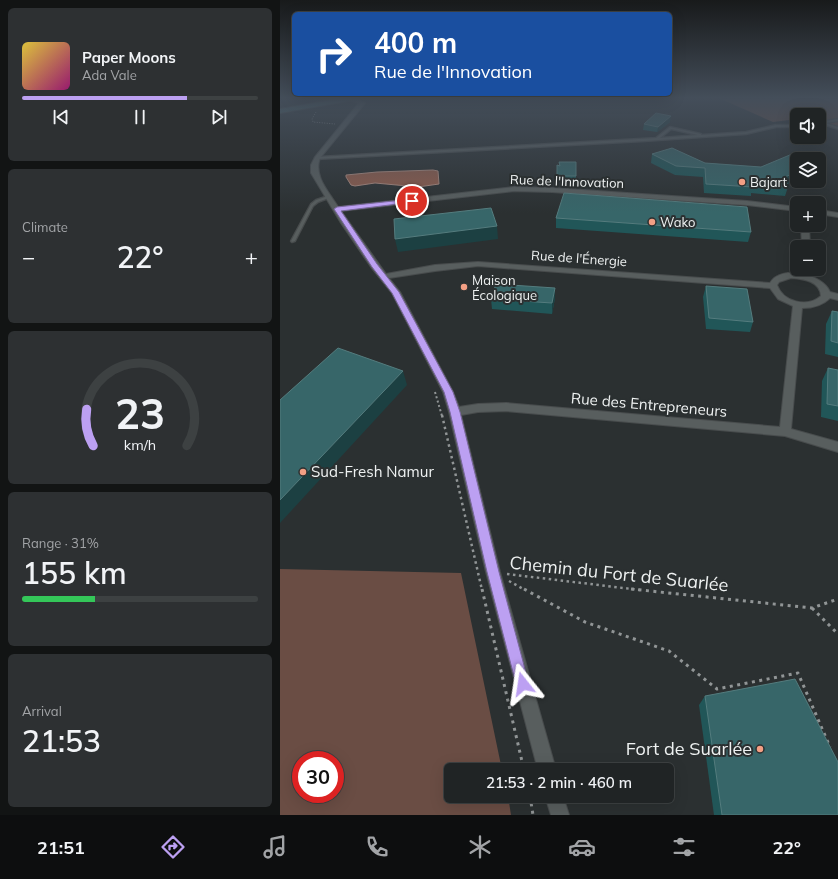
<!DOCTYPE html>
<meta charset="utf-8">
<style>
body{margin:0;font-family:Mulish,sans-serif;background:#2d3032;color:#f1f3f6;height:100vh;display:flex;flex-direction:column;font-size:15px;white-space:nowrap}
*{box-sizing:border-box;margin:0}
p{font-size:13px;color:#a2a4a7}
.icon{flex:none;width:22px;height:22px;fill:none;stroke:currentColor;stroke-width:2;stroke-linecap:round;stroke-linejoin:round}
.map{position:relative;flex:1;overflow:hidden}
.side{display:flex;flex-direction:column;gap:8px;padding:8px;background:#121414;width:280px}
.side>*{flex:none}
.hud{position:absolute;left:12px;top:12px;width:380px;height:84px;border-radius:6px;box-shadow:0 4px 16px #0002,0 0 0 1px #3d4142;background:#1a4fa0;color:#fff;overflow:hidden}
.tools{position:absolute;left:510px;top:108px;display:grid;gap:8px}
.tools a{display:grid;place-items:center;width:36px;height:36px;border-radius:6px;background:#202425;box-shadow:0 4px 16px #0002,0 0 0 1px #3d4142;font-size:20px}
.speed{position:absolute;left:12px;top:751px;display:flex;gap:8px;font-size:20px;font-weight:700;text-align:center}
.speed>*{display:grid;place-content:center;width:52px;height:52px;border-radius:50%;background:#202425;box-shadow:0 4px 16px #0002,0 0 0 1px #3d4142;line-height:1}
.speed .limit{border:6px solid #d22;background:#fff;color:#111}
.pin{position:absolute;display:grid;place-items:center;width:34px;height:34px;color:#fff;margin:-17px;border:2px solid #fff;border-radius:50%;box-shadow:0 1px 4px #0007}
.me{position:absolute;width:44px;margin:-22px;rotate:345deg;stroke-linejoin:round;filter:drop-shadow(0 0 3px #0008)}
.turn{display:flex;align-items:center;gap:14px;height:84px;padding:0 16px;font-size:18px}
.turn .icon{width:52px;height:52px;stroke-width:2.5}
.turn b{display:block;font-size:28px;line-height:34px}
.big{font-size:30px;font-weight:600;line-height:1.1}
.side .card{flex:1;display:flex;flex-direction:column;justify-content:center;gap:6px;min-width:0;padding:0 14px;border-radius:6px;background:#2d3032}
.side .dial{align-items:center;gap:0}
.dial svg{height:104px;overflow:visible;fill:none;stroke:#3d4142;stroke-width:7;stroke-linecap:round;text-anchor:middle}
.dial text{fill:#f1f3f6;stroke:none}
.song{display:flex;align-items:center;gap:12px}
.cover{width:48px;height:48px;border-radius:6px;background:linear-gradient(135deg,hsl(50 70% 55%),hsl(320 70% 35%))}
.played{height:4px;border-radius:2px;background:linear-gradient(90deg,#bca0f2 70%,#3d4142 70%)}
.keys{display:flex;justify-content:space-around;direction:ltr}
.heat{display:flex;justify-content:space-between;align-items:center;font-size:22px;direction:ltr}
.charge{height:6px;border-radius:3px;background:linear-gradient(90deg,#34c759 31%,#3d4142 0)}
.trip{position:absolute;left:164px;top:763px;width:230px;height:40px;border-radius:6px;background:#202425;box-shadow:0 4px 16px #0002,0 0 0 1px #3d4142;font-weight:600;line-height:40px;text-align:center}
.tabs{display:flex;height:64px;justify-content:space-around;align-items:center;background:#0d0e0f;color:#a2a4a7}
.tabs .icon{width:28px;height:28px}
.tabs .selected{color:#bca0f2}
.tabs b{font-size:18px;color:#f1f3f6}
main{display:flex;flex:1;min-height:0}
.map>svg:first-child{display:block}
.green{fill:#6a4d44;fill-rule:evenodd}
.water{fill:#8d5c4c;stroke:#aa897e}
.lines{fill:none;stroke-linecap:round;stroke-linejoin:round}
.service-casing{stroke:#484c4d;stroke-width:2.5}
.minor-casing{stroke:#484c4d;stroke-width:2}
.secondary-casing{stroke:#484c4d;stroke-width:2}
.path-far3{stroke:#919596;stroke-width:1;stroke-dasharray:1 1.5;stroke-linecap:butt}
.path-far2{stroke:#919596;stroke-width:2;stroke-dasharray:2 2.5;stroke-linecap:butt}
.path-far1{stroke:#919596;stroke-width:2.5;stroke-dasharray:2.5 3.5;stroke-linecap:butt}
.path{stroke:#919596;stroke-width:3;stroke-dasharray:3 4.5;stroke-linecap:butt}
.service{fill:#585e5e;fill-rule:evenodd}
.minor{fill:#585e5e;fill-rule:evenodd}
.secondary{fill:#497173;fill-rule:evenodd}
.wall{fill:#215658}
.shaded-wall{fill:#1c4042}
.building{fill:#376669;stroke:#547c7e}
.route{fill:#bca0f2;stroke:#7a689d}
.poi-dot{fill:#f39f84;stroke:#2b3031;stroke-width:1.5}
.labels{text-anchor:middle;stroke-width:4;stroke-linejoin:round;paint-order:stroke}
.far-street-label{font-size:13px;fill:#eef1f1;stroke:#2b3031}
.far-poi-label{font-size:13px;fill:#eef1f1;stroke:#2b3031;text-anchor:start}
.street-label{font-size:15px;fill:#eef1f1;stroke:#2b3031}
.poi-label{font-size:15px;fill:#eef1f1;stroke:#2b3031;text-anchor:start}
.near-street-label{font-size:18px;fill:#eef1f1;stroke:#2b3031}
.near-poi-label{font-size:18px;fill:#eef1f1;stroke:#2b3031;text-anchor:end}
</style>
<main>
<section class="side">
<div class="card">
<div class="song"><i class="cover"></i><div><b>Paper Moons</b><p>Ada Vale</p></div></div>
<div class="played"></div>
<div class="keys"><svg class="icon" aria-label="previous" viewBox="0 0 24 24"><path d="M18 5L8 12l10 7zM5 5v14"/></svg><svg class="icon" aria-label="pause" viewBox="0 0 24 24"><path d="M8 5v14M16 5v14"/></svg><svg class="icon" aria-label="next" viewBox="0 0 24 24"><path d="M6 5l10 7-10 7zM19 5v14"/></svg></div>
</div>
<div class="card"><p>Climate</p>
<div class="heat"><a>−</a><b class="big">22°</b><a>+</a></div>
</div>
<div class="card dial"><svg viewBox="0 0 100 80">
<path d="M14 69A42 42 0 1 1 86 69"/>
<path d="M14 69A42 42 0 0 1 9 41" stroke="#bca0f2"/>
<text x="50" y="56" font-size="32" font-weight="700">23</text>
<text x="50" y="72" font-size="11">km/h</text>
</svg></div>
<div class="card"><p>Range · 31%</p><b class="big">155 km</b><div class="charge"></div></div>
<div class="card"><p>Arrival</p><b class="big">21:53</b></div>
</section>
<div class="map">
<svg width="558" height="815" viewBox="0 0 558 815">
<rect width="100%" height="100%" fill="#2b3031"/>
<g class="green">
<polygon points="441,99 558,99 558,127 539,120 539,115 517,115 517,119 493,122"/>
<path d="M0 569 181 573 222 770H171V796H228L231 815H0ZM21 760H55V794H21Z"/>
</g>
<polygon class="water" points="153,170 158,171 159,184 138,187 95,183 75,186 71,185 66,177 66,175 97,172"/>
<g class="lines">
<defs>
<g id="service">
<polygon points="558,119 558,121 545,123 558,127 558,129 543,124 539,124 539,122 544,122 545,121"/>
<path d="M496 125H517V127H496L466 134 365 141 37 159 35 158 37 157 376 138 390 127 421 134V135L466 132ZM391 129 418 135 380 138Z"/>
<polygon points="48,196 51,197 38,202 33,206 15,241 12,242 11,241 31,204 36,200"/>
</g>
<g id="minor">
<path d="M65 99H77L85 103 40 158C33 176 49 192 58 207L234 187 272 188 467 201 517 207V211L467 205 272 192 234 191 61 211 106 274 155 265 198 262 490 283C501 264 543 274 550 292L558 294V300L550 298C543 305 533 308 522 308L511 429 558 442V452L505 436 226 411 198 412 181 415 220 572 276 770H258L206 572 169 412 163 392 112 293 91 267 61 223 31 173V165L35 157 79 103ZM198 266 490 288 498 299 513 306 500 427 226 403 198 404 179 407 173 392 120 292 109 278 155 271ZM511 278C524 279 540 281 541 296 527 308 503 302 497 285L499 282Z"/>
<polygon points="539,210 558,213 558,217 539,214"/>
<polygon points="521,225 529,225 530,247 522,247"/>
<polygon points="265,796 283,796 289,815 271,815"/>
</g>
<polygon id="secondary" points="57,99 72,99 68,101 0,113 0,109"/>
</defs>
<use href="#service" class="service-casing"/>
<use href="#minor" class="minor-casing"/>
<use href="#secondary" class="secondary-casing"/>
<polyline class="path-far3" points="36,112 32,119 33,122 55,124"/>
<polyline class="path-far2" points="155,392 162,416"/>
<g class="path-far1">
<polyline points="162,415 202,590"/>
<polyline points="227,574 360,590"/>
<polyline points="229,581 245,590"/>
</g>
<g class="path">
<polyline points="202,589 244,770"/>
<polyline points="244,589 305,622 389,651 437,689 518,673 550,747"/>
<polyline points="351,589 532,608 558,599"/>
<polyline points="532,608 558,634"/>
<polyline points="250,796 253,815"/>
</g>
<use href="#service" class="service"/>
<use href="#minor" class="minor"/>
<use href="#secondary" class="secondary"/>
</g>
<g class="wall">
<polygon points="390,122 377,132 363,130 364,124"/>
<polygon points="372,154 425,163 481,167 517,159 517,180 507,184 508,187 505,196 471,193 471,196 424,193 423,177 395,175 371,163"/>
<polygon points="279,162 296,162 296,182 277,182 277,165 279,166"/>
<polygon points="276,218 471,232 468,242 276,228"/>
<polygon points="426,286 473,322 470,332 426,329 423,297"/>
<polygon points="275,298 272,314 212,309 211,299"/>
<polygon points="552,311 558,312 558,357 545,354 546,324"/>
<polygon points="548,368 558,370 558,421 541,417 542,381"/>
<polygon points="425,696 558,815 434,815 419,705"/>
</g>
<g class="shaded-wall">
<polygon points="391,116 390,122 377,132 378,127"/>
<polygon points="543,162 540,171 539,171 539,164"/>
<polygon points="517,172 517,180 502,186 505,177"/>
<polygon points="217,226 218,239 118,252 115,239"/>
<polygon points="275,288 275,298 272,314 272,303"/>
<polygon points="123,371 127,385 0,523 0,500"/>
</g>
<g class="building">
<polygon points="376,113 391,116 378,127 364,124"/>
<polygon points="392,148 425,163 481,167 517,152 534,159 517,159 517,172 505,177 508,187 472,184 473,187 426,184 425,168 396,166 372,154"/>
<polygon points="279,162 296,162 296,176 277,176 277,165 280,166"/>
<polygon points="284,193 467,207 471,232 276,218"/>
<polygon points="211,208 217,226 115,239 114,219"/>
<polygon points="216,284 275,288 272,303 211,299"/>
<polygon points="426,286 467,289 473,322 429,318"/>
<polygon points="552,311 558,312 558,343 551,341"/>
<polygon points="58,348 123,371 0,500 0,400"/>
<polygon points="548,368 558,370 558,406 547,404"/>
<polygon points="515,679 558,762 558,815 442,815 425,696"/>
</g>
<linearGradient id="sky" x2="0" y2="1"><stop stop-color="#181a1b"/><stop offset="0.46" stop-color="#444e5a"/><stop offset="1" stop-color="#444e5a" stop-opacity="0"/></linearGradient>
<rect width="558" height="213" fill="url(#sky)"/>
<polygon class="route" points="132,199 134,199 134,202 61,211 97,264 119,292 173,392 180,412 219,572 249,684 247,689 243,691 238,689 236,684 207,572 170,412 164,392 112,293 92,267 54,209 57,207"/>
<g class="poi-dot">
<circle cx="462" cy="182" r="4"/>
<circle cx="372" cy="222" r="4"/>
<circle cx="184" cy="287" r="4"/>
<circle cx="23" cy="472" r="4"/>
<circle cx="480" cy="749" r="4"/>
</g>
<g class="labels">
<g class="far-street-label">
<text transform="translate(287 181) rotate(2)" y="5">Rue de l'Innovation</text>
<text transform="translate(299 258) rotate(4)" y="5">Rue de l'Énergie</text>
</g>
<g class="far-poi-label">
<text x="470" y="187">Bajart</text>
<text x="380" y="227">Wako</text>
<text x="192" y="285">Maison<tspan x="192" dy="15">Écologique</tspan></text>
</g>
<g class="street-label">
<text transform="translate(369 405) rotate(5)" y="5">Rue des Entrepreneurs</text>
</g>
<g class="poi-label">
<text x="31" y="477">Sud-Fresh Namur</text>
</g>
<g class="near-street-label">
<text transform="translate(339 574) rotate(6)" y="6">Chemin du Fort de Suarlée</text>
</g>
<g class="near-poi-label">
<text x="472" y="755">Fort de Suarlée</text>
</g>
</g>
</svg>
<div class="tools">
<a><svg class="icon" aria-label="sound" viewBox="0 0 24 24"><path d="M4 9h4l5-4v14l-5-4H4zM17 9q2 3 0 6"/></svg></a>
<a><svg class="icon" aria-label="layers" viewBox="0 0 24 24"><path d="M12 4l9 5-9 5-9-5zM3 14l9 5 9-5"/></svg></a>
<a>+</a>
<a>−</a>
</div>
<div class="speed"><div class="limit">30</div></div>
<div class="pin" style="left:132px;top:201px;background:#d93025"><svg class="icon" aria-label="arrive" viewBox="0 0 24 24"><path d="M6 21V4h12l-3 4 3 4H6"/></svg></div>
<svg class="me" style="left:243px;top:684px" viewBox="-20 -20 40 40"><path d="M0-17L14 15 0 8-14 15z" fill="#bca0f2" stroke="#fff" stroke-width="4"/></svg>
<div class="trip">21:53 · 2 min · 460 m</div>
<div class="hud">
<div class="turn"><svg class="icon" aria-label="right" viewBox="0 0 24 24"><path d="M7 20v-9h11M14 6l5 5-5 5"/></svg><div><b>400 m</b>Rue de l'Innovation</div></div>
</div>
</div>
</main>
<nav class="tabs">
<b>21:51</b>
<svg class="icon selected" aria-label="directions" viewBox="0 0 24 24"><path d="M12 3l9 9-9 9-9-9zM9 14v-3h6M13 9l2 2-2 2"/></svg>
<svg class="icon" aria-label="music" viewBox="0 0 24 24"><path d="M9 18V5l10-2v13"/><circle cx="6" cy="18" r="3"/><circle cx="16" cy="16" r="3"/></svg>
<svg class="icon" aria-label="phone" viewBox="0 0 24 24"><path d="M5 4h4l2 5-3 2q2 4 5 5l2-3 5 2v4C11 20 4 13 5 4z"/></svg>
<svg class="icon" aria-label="climate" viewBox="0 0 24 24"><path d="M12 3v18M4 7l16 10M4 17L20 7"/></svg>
<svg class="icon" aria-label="car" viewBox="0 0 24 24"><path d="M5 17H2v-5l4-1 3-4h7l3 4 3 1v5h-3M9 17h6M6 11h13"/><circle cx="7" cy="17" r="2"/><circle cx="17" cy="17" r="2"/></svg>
<svg class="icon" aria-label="filters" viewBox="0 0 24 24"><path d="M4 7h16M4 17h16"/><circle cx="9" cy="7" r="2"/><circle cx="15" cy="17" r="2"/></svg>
<b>22°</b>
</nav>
